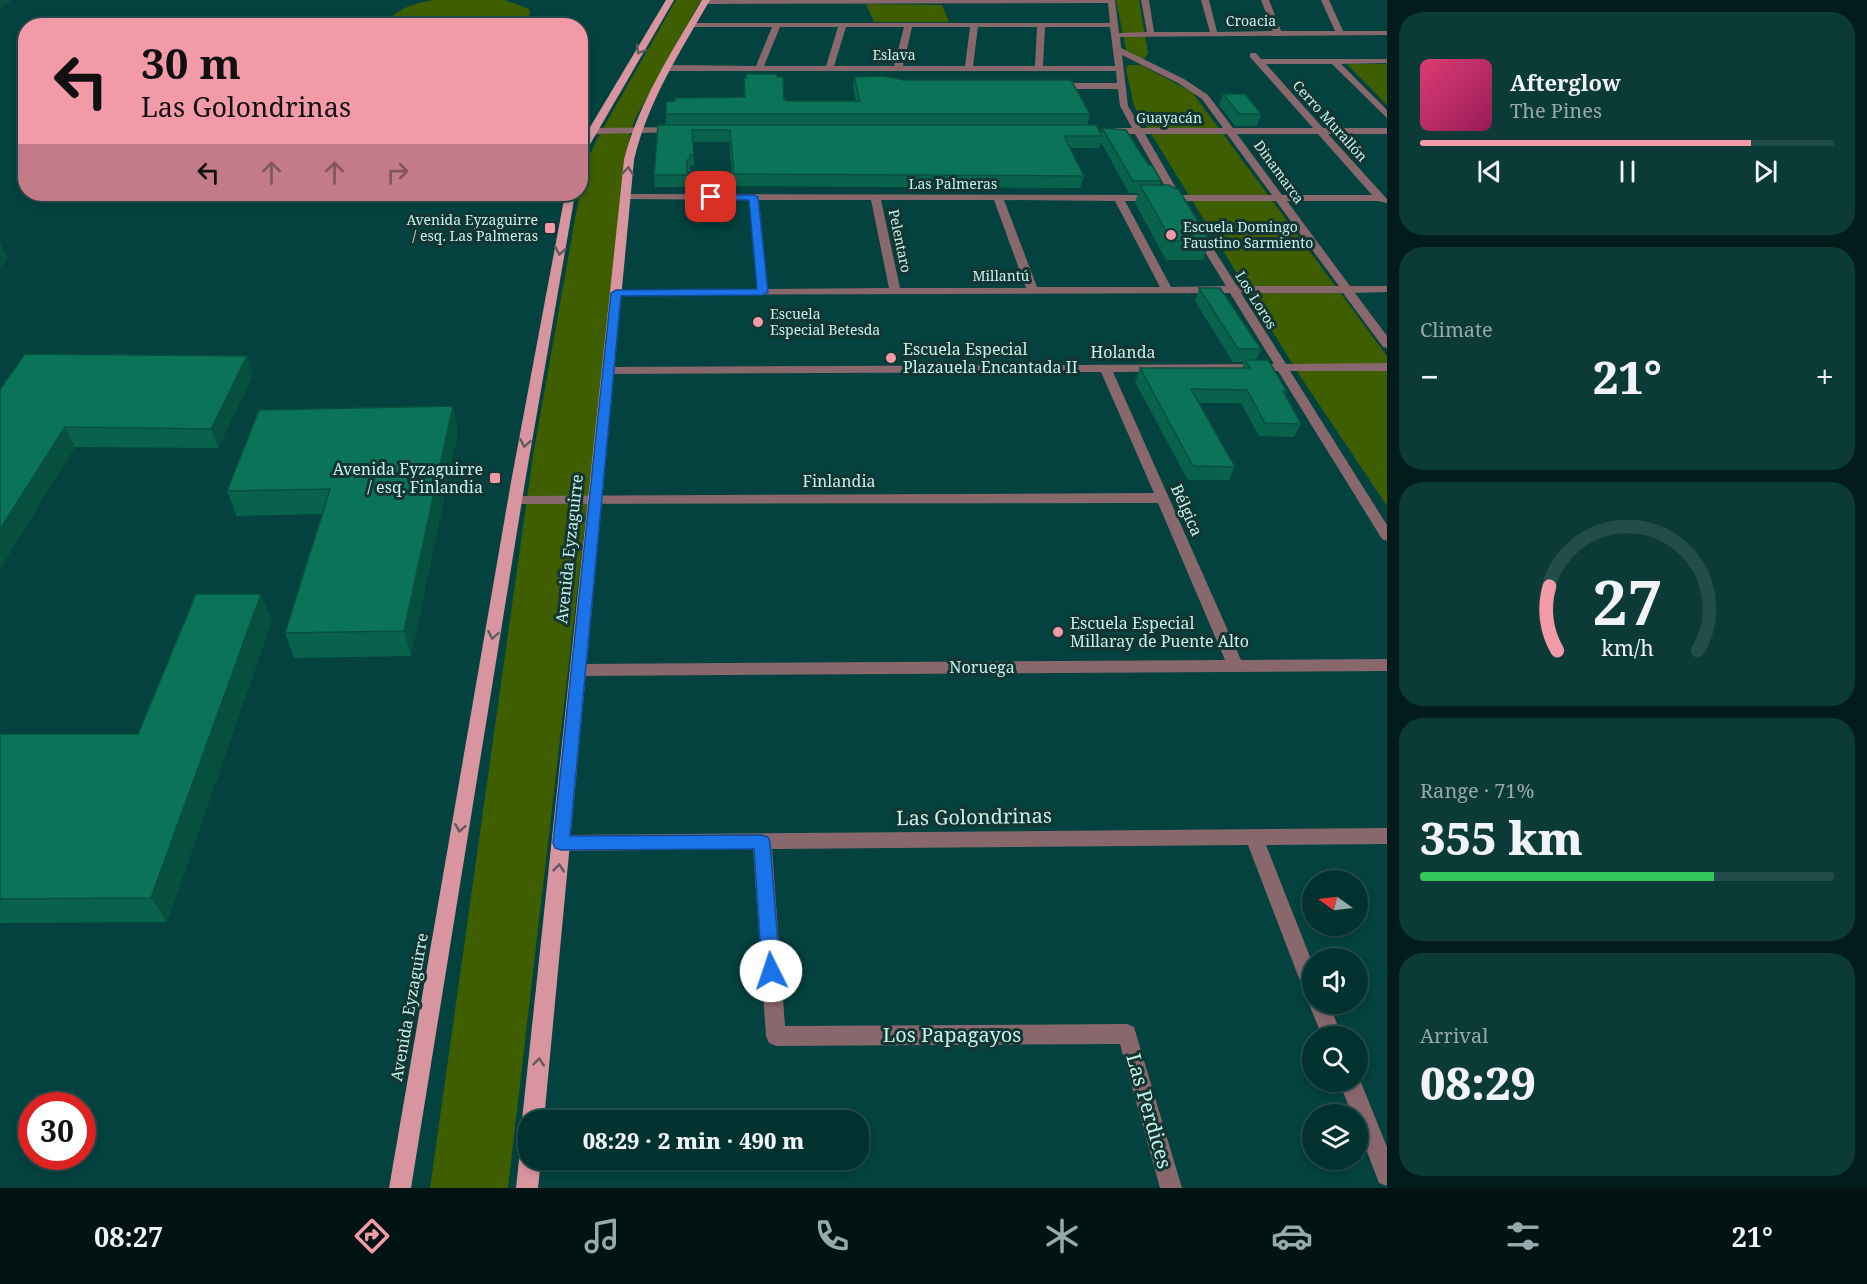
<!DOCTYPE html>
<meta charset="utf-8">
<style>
body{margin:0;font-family:"Noto Serif",serif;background:#0c3a37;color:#f1f3f6;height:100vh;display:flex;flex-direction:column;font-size:22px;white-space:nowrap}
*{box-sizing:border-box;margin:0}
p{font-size:20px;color:#96aaaa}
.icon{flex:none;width:33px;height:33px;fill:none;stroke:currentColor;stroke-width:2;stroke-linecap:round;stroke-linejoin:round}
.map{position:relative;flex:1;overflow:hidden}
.details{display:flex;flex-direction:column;gap:12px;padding:12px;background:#011c1a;width:480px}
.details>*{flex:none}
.top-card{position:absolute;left:18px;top:18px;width:570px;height:183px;border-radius:24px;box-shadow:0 3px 9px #0003,0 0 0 2px #234d4b;background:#f39aa9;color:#111;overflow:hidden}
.needle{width:39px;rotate:284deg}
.buttons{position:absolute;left:1302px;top:870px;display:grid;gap:12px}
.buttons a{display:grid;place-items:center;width:66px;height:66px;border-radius:50%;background:#02322f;box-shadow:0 3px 9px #0003,0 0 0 2px #234d4b;font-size:30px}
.speed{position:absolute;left:18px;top:1092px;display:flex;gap:12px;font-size:30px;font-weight:700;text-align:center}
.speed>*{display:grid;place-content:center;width:78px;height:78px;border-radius:50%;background:#02322f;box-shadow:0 3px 9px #0003,0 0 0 2px #234d4b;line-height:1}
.speed .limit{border:9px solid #d22;background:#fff;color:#111}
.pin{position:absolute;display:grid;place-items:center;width:51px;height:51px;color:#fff;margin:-26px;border-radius:12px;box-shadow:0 3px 9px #0006}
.me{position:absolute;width:66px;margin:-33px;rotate:356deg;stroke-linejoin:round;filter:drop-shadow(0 0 4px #0008)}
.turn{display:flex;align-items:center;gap:21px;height:126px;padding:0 24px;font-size:27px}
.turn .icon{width:78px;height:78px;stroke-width:2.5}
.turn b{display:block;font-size:42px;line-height:51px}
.lanes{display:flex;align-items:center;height:57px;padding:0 24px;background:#0003;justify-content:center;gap:30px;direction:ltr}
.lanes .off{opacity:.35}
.big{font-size:45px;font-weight:800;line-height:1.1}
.details .widget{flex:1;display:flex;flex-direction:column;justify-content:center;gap:9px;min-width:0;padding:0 21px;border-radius:24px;background:#0c3a37}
.details .dial{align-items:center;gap:0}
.dial svg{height:156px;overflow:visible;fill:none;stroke:#234d4b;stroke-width:7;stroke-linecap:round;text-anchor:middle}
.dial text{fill:#f1f3f6;stroke:none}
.song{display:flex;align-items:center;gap:18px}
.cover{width:72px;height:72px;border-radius:9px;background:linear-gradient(135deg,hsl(340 70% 55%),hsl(330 70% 35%))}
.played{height:6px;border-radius:3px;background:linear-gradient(90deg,#f39aa9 80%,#234d4b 80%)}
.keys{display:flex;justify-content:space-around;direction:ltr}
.heat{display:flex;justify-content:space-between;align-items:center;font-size:33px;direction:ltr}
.charge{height:9px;border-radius:4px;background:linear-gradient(90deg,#34c759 71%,#234d4b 0)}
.trip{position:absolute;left:518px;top:1110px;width:351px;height:60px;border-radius:24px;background:#02322f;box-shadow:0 3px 9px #0003,0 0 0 2px #234d4b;font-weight:800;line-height:60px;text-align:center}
.tab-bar{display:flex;height:96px;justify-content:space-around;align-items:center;background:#011413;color:#96aaaa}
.tab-bar .icon{width:42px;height:42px}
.tab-bar .selected{color:#f39aa9}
.tab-bar b{font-size:27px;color:#f1f3f6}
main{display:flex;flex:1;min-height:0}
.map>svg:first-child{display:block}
.green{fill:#3e5e00}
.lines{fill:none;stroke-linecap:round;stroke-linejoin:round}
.street{fill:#89686d;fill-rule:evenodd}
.primary{fill:#d895a0;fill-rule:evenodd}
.wall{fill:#09634c}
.shaded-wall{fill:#08503e}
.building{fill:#0b7358;stroke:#08503e;stroke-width:1.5}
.oneway{stroke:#625b5e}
.route{fill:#1a73e8;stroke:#114b97;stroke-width:1.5}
.poi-dot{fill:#f39aa9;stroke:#143532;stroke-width:2}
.labels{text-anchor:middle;stroke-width:6;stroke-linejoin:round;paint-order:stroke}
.far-street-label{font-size:14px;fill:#c4f3ee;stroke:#143532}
.far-poi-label{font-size:14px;fill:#c4f3ee;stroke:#143532;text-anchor:start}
.poi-label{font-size:16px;fill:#c4f3ee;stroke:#143532;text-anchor:start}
.street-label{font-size:16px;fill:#c4f3ee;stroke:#143532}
.near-street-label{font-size:20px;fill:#c4f3ee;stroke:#143532}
</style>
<main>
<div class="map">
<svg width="1387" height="1188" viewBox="0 0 1387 1188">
<rect width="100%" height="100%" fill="#03423f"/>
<g class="green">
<path d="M435 0H505L529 9 530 14 524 25H384C397 8 414 3 435 0Z"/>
<polygon points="676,0 701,0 635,119 630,135 508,1188 430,1188 533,456 584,168 596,141"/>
<polygon points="1116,0 1139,0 1148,53 1143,60 1126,50"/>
<polygon points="866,4 942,5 949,22 874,22"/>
<polygon points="1347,64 1387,64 1387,105"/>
<polygon points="1128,65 1141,65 1192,92 1387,356 1387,506 1300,376 1134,106 1126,69"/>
</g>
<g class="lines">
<g class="street">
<path d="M703 0H1115L1119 33 1147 32 1141 0H1149L1154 32H1210L1201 0H1209L1217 32 1273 31 1261 0H1269L1281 31H1335L1321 0H1329L1343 31H1387V35L1120 37 1121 48 1184 79 1208 95 1233 128H1313L1250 57V53H1256L1261 59H1387V63L1341 64 1387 110V118L1332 64H1266L1323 128H1387V134H1328L1387 199V203L1378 201H1287L1350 286H1387V292L1355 293 1387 336V348L1383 347 1343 293H1241L1286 364 1387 363V371H1290L1387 525V541L1382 539 1278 371 1113 372 1241 660 1387 659V671L578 676 572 674 570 670 572 666 578 664 1225 660 1158 503 510 504 508 501 510 498 515 496 1154 493 1101 372 604 374V368L608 367 1274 364 1230 293 612 295V291L616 290 757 289 749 200 622 199V195L626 194 1170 195 1135 134H1108L1103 131 1108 128H1132L1120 106 1118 89H1055L1051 86 1055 83H1117L1116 71H668L664 68 668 65 756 66 772 27H689V23H1110L1108 3 704 4 700 2ZM780 27H838L826 66H764ZM846 27H904L894 66H834ZM912 27H970L965 66H903ZM978 27H1037L1035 66H973ZM1045 27H1110L1115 66H1043ZM1122 55 1178 83 1202 99 1223 128H1141L1128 106ZM1145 134H1227L1272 195H1180ZM1237 134H1318L1372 195H1282ZM759 200H871L889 288 768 289ZM881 200H994L1026 288H900ZM1004 200 1115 201 1160 287H1037ZM1125 201H1174L1180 206 1184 205V201H1276L1339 286H1237L1202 231 1197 228 1192 231 1226 286 1171 287Z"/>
<polygon points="679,127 684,130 682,132 592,134 587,131 592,128"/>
<polygon points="1387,828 1387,844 1266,845 1312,962 1312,996 1305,993 1302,986 1248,845 772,849 785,1026 1127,1024 1134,1027 1182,1188 1160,1188 1120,1044 776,1046 769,1043 766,1036 753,849 561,851 555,849 552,843 555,837 561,835"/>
<polygon points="1312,997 1312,1004 1329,1004 1342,1036 1322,1036 1309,1004"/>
<polygon points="1358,1075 1387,1147 1387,1186 1379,1183 1358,1128 1358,1114 1352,1114 1339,1082 1358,1082"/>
</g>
<g class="primary">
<polygon points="666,0 674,0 585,153 580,156 580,144"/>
<path d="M702 0H710C680 52 648 101 634 160L544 1120H528V1129L522 1120 624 160C639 101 672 52 702 0Z"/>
<polygon points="565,194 575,194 525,482 411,1188 389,1188 511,482"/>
<polygon points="528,1150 528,1160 541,1160 538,1188 516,1188 519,1160 522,1152"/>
</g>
</g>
<g class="wall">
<polygon points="854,77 1090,114 1087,125 1101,133 1102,128 1141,154 1161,181 1160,185 1210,241 1203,260 1166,260 1135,203 1138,193 1129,193 1101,142 1099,148 1070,148 1084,176 1080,188 733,186 729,142 693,142 694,166 690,166 690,172 687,172 687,187 655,187 654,175 666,125 666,102 744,97 744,78 784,100 789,101 856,101 853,88"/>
<polygon points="1223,94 1261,114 1257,126 1235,126 1219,105"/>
<polygon points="1199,288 1261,349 1256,360 1287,391 1285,395 1301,424 1294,437 1259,436 1241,403 1199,403 1235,467 1229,480 1188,480 1135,382 1140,368 1242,368 1244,362 1233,362 1195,301"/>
<polygon points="247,356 253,375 218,448 75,447 0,389"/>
<polygon points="453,406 458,431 411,656 294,658 285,633 322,514 237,516 227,491"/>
<polygon points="272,620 167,922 0,923 0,734 138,734"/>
</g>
<g class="shaded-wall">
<polygon points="0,0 12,0 0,8"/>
<polygon points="0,243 8,259 0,267"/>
<polygon points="247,356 253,375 218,448 211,429"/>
<polygon points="453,406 458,431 411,656 404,631"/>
<polygon points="65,427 75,447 0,569 0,529"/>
<polygon points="261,594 272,620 167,922 151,898"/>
</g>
<g class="building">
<polygon points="746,74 776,74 777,77 783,77 784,100 789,101 860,101 854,77 883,76 904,80 1071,80 1090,114 666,114 666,102 675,101 675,98 745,97 744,78 747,78"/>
<polygon points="1223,94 1245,94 1261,114 1239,114"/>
<polygon points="658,125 1096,125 1102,136 1064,136 1084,176 734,174 730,130 692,130 694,154 690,154 690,160 687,160 687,175 654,175"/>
<polygon points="1102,128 1126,130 1141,154 1149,165 1152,165 1161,181 1133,181"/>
<polygon points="1140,185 1169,185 1179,190 1210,241 1172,241"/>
<polygon points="1199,288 1220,288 1261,349 1238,349"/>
<polygon points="25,354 247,356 211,429 65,427 0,529 0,389"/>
<polygon points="1245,360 1268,360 1287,391 1283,391 1301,424 1265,423 1247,390 1191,389 1235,467 1193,466 1140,368 1250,368"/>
<polygon points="453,406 404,631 285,633 330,489 227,491 259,410"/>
<polygon points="196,594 261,594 151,898 0,899 0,734 138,734"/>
</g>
<defs><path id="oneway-chevron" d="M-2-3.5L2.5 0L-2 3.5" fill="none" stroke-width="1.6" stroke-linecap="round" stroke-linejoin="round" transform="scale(1.5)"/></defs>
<g class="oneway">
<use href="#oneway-chevron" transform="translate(640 50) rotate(121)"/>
<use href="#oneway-chevron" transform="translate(628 171) rotate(-85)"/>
<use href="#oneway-chevron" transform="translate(560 251) rotate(100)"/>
<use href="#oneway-chevron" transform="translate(525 443) rotate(100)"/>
<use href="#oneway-chevron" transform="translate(493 635) rotate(100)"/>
<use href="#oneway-chevron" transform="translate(460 828) rotate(100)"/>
<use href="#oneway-chevron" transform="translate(559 868) rotate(-84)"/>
<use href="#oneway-chevron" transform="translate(539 1062) rotate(-84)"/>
</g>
<polygon class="route" points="708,195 754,195 758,197 768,292 763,295 621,296 570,836 762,835 768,837 770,842 780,971 778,977 771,979 765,977 762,971 754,849 561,850 555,848 553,843 611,293 616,290 757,289 749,200 711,200 708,199"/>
<g class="poi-dot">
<rect x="544" y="222" width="12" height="12" rx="3"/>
<circle cx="1171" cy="235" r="6"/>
<circle cx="758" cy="322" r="6"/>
<circle cx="891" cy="358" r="6"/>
<rect x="489" y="472" width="12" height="12" rx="3"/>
<circle cx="1058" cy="632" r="6"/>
</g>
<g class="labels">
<g class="far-street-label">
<text x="1251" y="26">Croacia</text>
<text x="894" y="60">Eslava</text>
<text x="1169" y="123">Guayacán</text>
<text transform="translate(1330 121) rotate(48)" y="5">Cerro Murallón</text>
<text transform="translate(1279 172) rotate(54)" y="5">Dinamarca</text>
<text x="953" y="189">Las Palmeras</text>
<text transform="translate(900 241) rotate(78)" y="5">Pelentaro</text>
<text x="1001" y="281">Millantú</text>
<text transform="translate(1256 300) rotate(58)" y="5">Los Loros</text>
</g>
<g class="far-poi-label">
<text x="538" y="225" text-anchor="end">Avenida Eyzaguirre<tspan x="538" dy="16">/ esq. Las Palmeras</tspan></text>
<text x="1183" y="232">Escuela Domingo<tspan x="1183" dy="16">Faustino Sarmiento</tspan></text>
<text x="770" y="319">Escuela<tspan x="770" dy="16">Especial Betesda</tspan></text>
</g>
<g class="poi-label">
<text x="903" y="355">Escuela Especial<tspan x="903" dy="18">Plazauela Encantada II</tspan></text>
<text x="483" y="475" text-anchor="end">Avenida Eyzaguirre<tspan x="483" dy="18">/ esq. Finlandia</tspan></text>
<text x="1070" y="629">Escuela Especial<tspan x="1070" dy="18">Millaray de Puente Alto</tspan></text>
</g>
<g class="street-label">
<text x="1123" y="358">Holanda</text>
<text x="839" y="487">Finlandia</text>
<text transform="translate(1187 510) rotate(66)" y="6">Bélgica</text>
<text transform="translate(569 549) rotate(-84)" y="6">Avenida Eyzaguirre</text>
<text x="982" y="673">Noruega</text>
<text transform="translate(409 1007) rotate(-80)" y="6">Avenida Eyzaguirre</text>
</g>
<g class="near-street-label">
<text transform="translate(974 817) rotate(-1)" y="7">Las Golondrinas</text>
<text x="952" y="1042">Los Papagayos</text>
<text transform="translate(1149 1111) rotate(74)" y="7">Las Perdices</text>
</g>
</g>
</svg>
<div class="buttons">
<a><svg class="needle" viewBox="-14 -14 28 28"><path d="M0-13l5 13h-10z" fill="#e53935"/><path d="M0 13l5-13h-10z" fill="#96aaaa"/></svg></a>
<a><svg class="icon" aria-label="sound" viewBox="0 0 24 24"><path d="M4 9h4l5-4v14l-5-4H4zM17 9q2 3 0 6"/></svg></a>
<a><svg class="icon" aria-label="search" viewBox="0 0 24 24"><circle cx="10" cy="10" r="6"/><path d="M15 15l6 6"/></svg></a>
<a><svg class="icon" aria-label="layers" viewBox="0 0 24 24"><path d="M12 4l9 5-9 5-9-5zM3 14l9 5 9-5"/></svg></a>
</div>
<div class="speed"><div class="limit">30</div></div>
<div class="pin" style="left:711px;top:197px;background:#d93025"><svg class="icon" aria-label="arrive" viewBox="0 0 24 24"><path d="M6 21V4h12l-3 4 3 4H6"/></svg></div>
<svg class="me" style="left:771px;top:971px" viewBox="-20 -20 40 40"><circle r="19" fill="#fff"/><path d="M0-13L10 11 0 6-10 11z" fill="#1a73e8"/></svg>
<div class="trip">08:29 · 2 min · 490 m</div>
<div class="top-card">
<div class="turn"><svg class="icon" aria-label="left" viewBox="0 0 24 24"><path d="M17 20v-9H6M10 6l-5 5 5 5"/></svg><div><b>30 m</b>Las Golondrinas</div></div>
<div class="lanes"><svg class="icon" aria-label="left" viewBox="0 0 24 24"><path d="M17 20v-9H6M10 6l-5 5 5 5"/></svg><svg class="icon off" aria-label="ahead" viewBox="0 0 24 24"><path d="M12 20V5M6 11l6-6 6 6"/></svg><svg class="icon off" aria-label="ahead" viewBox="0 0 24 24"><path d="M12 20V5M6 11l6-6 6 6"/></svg><svg class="icon off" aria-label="right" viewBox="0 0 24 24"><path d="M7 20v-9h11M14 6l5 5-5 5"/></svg></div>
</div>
</div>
<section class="details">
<div class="widget">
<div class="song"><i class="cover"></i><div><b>Afterglow</b><p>The Pines</p></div></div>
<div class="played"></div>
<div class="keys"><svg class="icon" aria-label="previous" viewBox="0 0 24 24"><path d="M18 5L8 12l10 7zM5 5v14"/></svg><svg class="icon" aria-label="pause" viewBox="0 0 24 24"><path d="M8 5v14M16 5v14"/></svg><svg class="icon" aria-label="next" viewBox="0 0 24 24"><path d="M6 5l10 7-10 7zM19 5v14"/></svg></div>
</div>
<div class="widget"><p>Climate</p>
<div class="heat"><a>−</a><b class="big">21°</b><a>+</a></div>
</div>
<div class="widget dial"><svg viewBox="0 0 100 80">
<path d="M14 69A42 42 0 1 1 86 69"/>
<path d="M14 69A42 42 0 0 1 10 36" stroke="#f39aa9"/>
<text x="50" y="56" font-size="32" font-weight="700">27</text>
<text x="50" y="72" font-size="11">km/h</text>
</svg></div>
<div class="widget"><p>Range · 71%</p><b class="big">355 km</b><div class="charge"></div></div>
<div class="widget"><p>Arrival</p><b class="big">08:29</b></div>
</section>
</main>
<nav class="tab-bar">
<b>08:27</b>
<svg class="icon selected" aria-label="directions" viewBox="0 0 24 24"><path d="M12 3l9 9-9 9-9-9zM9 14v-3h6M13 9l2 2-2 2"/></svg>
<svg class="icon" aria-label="music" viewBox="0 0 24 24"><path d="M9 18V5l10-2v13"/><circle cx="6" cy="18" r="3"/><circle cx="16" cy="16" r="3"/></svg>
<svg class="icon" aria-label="phone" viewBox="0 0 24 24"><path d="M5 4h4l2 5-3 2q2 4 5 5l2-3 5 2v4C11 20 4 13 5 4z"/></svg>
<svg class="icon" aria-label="climate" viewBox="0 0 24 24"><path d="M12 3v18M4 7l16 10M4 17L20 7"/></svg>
<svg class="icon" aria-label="car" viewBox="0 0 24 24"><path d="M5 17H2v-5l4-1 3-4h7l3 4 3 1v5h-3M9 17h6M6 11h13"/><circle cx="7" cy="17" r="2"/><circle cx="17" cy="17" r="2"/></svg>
<svg class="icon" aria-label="filters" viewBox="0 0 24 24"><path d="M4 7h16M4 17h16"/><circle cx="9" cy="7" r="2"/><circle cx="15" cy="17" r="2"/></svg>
<b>21°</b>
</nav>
